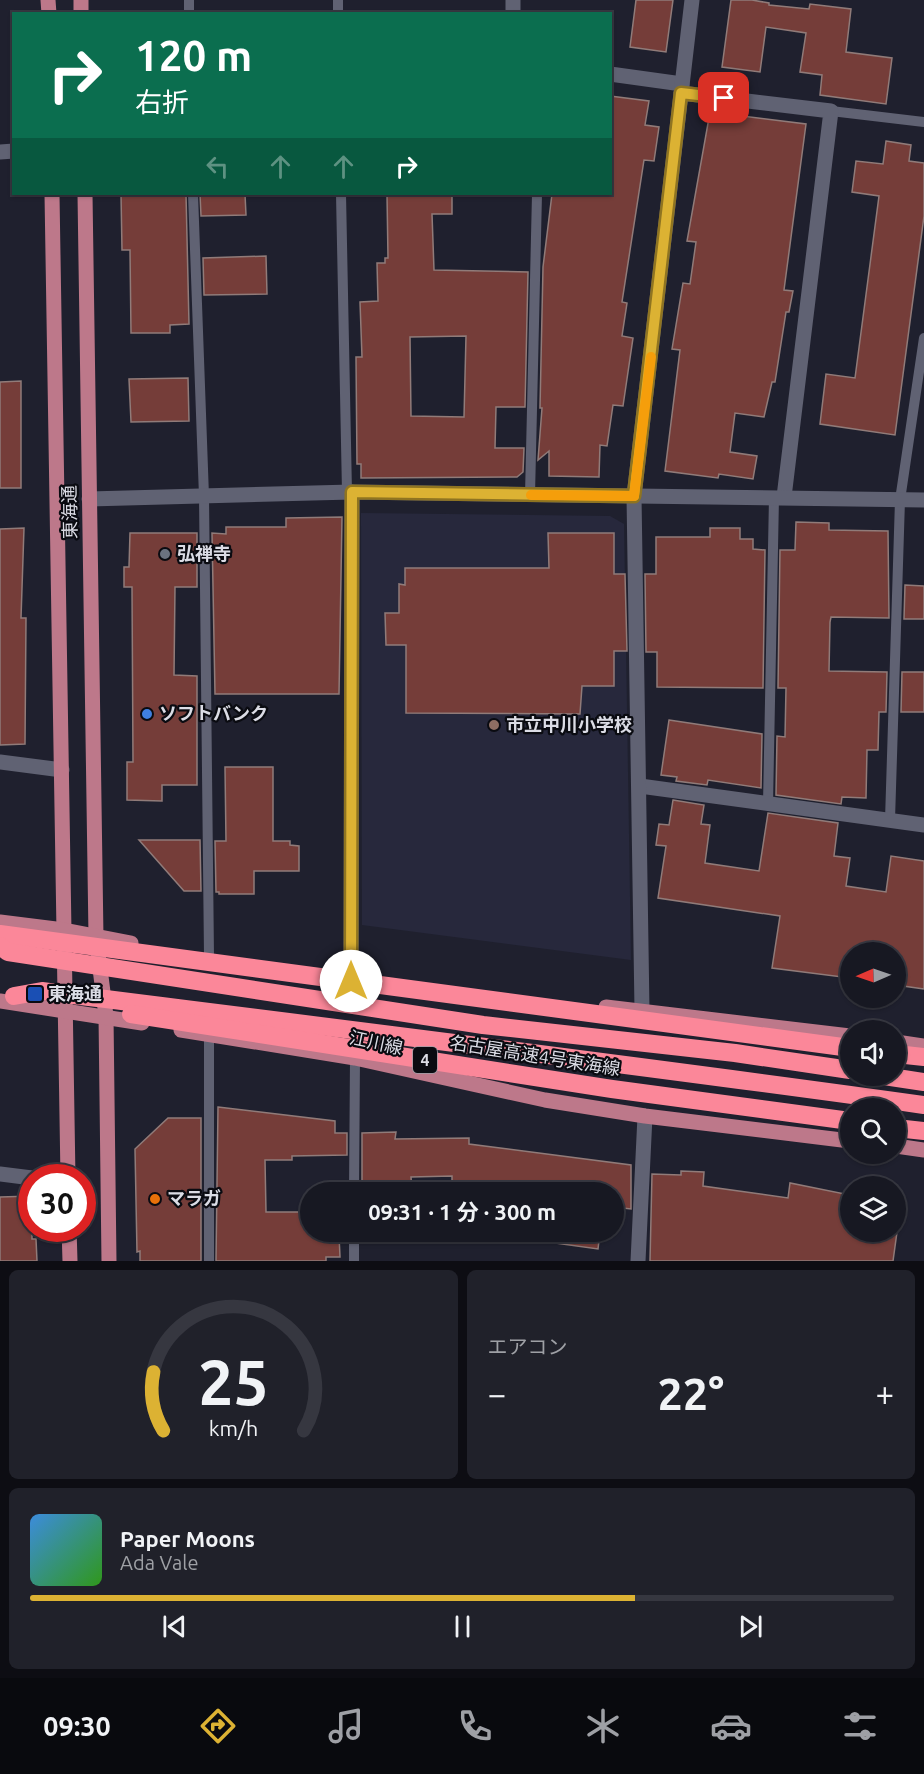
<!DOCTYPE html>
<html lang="ja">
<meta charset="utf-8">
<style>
body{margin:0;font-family:Ubuntu,"Noto Sans JP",sans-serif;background:#20212a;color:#f1f3f6;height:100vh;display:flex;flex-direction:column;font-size:22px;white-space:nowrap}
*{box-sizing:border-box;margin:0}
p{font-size:20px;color:#9ea0a5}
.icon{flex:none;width:33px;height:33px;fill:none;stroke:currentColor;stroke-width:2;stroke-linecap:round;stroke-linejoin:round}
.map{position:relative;height:1261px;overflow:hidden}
.side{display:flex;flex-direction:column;gap:9px;padding:9px;background:#0d0d13;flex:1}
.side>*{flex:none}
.banner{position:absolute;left:12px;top:12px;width:600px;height:183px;border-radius:0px;box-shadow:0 2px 4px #0004,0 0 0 2px #363740;background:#0b6e4f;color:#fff;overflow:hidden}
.needle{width:39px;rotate:268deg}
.tools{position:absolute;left:840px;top:942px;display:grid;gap:12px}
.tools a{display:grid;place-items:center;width:66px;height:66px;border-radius:50%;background:#171822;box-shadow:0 2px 4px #0004,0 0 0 2px #363740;font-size:30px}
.speed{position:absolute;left:18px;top:1164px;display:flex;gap:12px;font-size:30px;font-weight:700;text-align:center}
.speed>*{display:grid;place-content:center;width:78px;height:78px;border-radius:50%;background:#171822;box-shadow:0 2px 4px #0004,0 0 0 2px #363740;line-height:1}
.speed .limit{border:9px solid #d22;background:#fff;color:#111}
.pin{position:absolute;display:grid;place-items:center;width:51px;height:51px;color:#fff;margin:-26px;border-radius:12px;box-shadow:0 3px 9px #0006}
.me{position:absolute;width:66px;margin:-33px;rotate:0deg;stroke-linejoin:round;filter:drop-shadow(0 0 4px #0008)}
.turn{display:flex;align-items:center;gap:21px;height:126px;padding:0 24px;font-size:27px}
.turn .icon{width:78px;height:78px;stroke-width:2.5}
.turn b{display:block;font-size:42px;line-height:51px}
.lanes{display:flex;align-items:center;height:57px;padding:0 24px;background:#0003;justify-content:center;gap:30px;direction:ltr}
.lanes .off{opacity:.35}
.big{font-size:45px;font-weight:700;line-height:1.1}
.side .widget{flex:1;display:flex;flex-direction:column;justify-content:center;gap:9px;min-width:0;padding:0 21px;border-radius:9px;background:#20212a}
.side .dial{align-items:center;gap:0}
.dial svg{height:156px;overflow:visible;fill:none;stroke:#363740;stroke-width:7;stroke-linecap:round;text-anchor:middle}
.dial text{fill:#f1f3f6;stroke:none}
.song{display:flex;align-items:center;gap:18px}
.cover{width:72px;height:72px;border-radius:9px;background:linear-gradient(135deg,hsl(210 70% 55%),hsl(110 70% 35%))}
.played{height:6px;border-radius:3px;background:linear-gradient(90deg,#dcb233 70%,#363740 70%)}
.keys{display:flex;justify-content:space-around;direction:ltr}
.heat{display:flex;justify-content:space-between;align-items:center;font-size:33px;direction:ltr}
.side .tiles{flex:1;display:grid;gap:9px;grid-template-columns:1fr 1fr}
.widget:last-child{grid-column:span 2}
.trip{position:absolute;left:300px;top:1182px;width:324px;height:60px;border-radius:30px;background:#171822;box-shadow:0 2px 4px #0004,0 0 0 2px #363740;font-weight:700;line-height:60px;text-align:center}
.tabs{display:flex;height:96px;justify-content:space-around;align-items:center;background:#090a0e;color:#9ea0a5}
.tabs .icon{width:42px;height:42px}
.tabs .active{color:#dcb233}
.tabs b{font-size:27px;color:#f1f3f6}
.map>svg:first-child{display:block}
.built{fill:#27283c}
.building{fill:#753d39;stroke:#907b79;stroke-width:1.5;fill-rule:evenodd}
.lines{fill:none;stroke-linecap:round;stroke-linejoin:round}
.lane{stroke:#606273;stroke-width:10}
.street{stroke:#606273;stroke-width:15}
.primary{stroke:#bd788a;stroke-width:15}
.highway{stroke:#fb8799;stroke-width:18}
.route-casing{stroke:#8f7421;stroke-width:15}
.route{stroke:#dcb233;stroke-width:10}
.slow{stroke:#f59e0b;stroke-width:10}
.worship-dot{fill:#6b7280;stroke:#0a0b11;stroke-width:2}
.shop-dot{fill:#3f7fe0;stroke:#0a0b11;stroke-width:2}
.education-dot{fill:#8d6e63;stroke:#0a0b11;stroke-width:2}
.transit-dot{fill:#1a4fb4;stroke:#0a0b11;stroke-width:2}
.food-dot{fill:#e8710a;stroke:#0a0b11;stroke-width:2}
.labels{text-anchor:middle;stroke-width:4.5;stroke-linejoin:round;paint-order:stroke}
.shield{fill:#0a0b11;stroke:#9c9da5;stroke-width:1.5}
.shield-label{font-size:16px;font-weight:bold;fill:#dbdce5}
.street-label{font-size:18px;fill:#dbdce5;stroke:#0a0b11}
.poi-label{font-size:18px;font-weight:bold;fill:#dbdce5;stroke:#0a0b11;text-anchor:start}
</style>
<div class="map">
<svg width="924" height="1261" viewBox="0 0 924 1261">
<rect width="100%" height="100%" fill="#1f202e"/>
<polygon class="built" points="361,513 610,516 624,524 631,960 362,925"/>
<g class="building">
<polygon points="636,0 673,0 666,52 630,47"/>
<polygon points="731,0 752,0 769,3 769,5 809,9 810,4 851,9 846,52 892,58 886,104 820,95 822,75 800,72 806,33 766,27 760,72 722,67"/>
<polygon points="610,96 649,101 645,125 659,127 654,161 644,160 622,302 627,303 622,336 633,338 623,406 613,405 607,446 600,445 599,477 549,476 549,451 538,460 542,408 540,408 543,267 552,194 610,194"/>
<polygon points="710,112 806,124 784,290 793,291 789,312 786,312 775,382 772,382 764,417 735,413 730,452 757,456 753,479 719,474 718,478 665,471 680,350 672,349 683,283 690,284 696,242 687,241"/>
<polygon points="886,141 911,145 909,161 924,163 924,216 895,435 820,424 826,374 855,378 879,196 852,192 856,161 883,164"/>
<polygon points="121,194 186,194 189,324 170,325 170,333 131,333 130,250 122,250"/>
<polygon points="200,194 245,194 246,215 201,216"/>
<path d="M387 194H452V214H432L434 270 528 272 525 407H496L495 448H524L523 472 517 477 361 478V464H357L356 357H362L360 302 378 301 377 263H385V258H388ZM466 336 464 417 411 416 410 337Z"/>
<polygon points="266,256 267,294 204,295 203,258"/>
<polygon points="188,378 189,421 131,422 129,379"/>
<polygon points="21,381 21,488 0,488 0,382"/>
<polygon points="342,517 339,694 215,694 212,533 226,534 226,527 286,527 286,518"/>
<polygon points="796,522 829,523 829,530 888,531 889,618 831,617 830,622 829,671 887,672 886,712 879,712 878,750 867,750 866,798 842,797 841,804 776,795 777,736 785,737 786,688 778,688 780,550 795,550"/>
<polygon points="24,528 21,618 26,618 25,744 0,745 0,529"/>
<polygon points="710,528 740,528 740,539 753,539 753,549 765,550 763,688 657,687 657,652 646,652 645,574 656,574 656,537 710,537"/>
<polygon points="130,533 197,533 197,587 175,587 174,675 197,676 197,785 162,785 162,801 127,800 127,762 133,762 132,587 124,587 124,567 129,567"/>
<polygon points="548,533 614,533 614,574 625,574 627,651 614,651 614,686 582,686 580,714 406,713 406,645 386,645 385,613 399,613 399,584 405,585 405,568 549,568"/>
<polygon points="905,585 924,586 924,619 904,619"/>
<polygon points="902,672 924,672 924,712 901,712"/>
<polygon points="669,720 762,734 761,788 708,780 707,785 676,781 677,777 661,775"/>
<polygon points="225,767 273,767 273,841 290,841 290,845 299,846 299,871 254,871 254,894 219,894 219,892 216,892 215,841 226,841"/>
<polygon points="673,800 704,805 701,824 710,825 705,863 759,871 768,813 838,823 834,856 850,858 846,886 886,892 891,856 924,861 924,989 896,985 896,952 850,952 850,978 772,968 780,916 658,898 666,846 656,845 659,824 669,825"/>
<polygon points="139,840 200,840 201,891 184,891"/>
<polygon points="218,1107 335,1121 335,1133 347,1133 347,1155 292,1156 292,1160 265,1160 266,1212 310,1212 311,1236 339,1235 340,1257 326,1257 326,1261 216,1261"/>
<polygon points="168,1118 201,1118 201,1261 140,1261 140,1251 137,1252 135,1149"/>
<polygon points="396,1132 395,1139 469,1138 469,1144 631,1165 631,1209 614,1207 614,1192 452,1192 452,1176 411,1177 412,1192 362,1192 362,1133"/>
<polygon points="681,1171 704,1172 703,1186 788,1198 790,1183 850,1195 850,1232 897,1232 893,1261 650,1261 652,1174 681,1175"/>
<polygon points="32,1196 32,1239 36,1239 37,1261 0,1261 0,1197"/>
<polygon points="476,1232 600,1232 598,1249"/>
</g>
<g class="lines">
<g class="lane">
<polyline points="189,0 189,14"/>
<polyline points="338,0 338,14"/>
<polyline points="831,111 924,122"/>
<polyline points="193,194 204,496 209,956"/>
<polyline points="341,194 347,492"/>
<polyline points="530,495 537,194"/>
<polyline points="768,804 774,497"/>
<polyline points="890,820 900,500 924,338"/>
<polyline points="209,1036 209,1261"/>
<polyline points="354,1192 355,1058"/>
<polyline points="354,1261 354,1232"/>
</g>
<g class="street">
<polyline points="513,0 513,14"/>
<polyline points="610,74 682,84"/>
<polyline points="681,93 831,111 784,497"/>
<polyline points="0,152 14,151"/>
<polyline points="89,499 352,492 924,500"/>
<polyline points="0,762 62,770"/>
<polyline points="640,786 924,825"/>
<polyline points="351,981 352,492"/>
<polyline points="642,1010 634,496 692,0"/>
<polyline points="0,1174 32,1178"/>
<polyline points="638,1261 645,1116"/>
</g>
<g class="primary">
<polyline points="48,0 49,14"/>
<polyline points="81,0 81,14"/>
<polyline points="52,194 68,1178"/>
<polyline points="85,194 96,937 106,1016 109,1261"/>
<polyline points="0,922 64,930 131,943"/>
<polyline points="0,1001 142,1023"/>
<polyline points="606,1007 850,1036"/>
<polyline points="181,1030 355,1058 545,1100 645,1116 850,1141"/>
<polyline points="896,1042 924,1046"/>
<polyline points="896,1146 924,1150"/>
<polyline points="69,1228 70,1261"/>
</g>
<g class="highway">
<polyline points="0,934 850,1048"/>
<polyline points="0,946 8,952 483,1025 735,1053 850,1070"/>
<path d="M14 996 42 991C336 1028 630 1064 924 1105"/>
<polyline points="131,1014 612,1089 850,1121"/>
<polyline points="896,1054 924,1057"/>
<polyline points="884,1076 924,1082"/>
<polyline points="896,1128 924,1131"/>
</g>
</g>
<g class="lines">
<defs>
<polyline id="route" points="351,981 352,492 634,496 681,93 724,98"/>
</defs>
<use href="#route" class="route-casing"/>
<use href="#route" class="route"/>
<polyline class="slow" points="531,495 634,496 651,357"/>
</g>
<circle class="worship-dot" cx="165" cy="554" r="6"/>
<circle class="shop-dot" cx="147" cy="714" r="6"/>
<circle class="education-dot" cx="494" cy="725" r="6"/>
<rect class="transit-dot" x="27" y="986" width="16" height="16" rx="3"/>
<circle class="food-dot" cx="155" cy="1199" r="6"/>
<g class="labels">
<rect class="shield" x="413" y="1047" width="24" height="26" rx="4.5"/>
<g class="shield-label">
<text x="425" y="1066">4</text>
</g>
<g class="street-label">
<text transform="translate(70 512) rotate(-91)" y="6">東海通</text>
<text transform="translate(376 1043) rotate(12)" y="6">江川線</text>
<text transform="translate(535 1056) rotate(9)" y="6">名古屋高速4号東海線</text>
</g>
<g class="poi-label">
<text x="177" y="560">弘禅寺</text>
<text x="159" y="720">ソフトバンク</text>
<text x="506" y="731">市立中川小学校</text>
<text x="48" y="1000">東海通</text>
<text x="167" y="1205">マラガ</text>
</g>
</g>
</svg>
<div class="tools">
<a><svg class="needle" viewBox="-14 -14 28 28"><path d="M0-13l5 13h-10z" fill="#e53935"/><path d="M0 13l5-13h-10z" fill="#9ea0a5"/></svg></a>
<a><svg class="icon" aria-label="sound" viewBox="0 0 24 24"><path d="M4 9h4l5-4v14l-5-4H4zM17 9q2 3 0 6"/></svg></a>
<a><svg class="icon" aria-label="search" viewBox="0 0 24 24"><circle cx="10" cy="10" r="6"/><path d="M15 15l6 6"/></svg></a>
<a><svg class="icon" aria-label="layers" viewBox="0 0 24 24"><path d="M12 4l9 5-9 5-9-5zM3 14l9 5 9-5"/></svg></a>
</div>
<div class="speed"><div class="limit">30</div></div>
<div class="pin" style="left:724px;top:98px;background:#d93025"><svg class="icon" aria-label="arrive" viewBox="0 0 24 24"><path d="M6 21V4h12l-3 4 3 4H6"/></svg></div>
<svg class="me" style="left:351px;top:981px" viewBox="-20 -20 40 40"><circle r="19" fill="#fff"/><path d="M0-13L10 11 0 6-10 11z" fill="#dcb233"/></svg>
<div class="trip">09:31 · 1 分 · 300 m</div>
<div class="banner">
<div class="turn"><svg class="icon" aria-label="right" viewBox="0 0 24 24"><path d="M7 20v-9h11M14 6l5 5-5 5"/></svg><div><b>120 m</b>右折</div></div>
<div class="lanes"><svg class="icon off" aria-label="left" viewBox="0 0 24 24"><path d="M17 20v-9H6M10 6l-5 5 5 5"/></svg><svg class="icon off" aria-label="ahead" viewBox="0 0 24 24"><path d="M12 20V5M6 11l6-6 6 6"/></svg><svg class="icon off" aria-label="ahead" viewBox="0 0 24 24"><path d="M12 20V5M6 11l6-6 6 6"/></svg><svg class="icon" aria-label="right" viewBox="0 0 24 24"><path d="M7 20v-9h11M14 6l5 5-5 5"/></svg></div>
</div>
</div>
<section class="side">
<div class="tiles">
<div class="widget dial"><svg viewBox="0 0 100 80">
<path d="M14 69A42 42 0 1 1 86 69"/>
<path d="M14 69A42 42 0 0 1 9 39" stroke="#dcb233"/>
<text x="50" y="56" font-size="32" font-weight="700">25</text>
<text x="50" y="72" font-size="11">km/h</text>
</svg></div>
<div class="widget"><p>エアコン</p>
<div class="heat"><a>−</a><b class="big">22°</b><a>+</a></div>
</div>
<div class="widget">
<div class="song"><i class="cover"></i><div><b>Paper Moons</b><p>Ada Vale</p></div></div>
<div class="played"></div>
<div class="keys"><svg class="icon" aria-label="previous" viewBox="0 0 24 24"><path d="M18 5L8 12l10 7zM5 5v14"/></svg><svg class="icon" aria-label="pause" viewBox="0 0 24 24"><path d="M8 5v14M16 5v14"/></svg><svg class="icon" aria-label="next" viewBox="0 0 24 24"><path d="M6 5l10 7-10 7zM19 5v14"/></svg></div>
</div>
</div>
</section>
<nav class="tabs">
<b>09:30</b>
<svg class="icon active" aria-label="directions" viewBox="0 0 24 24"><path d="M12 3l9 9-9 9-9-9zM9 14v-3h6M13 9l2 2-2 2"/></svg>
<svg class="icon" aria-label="music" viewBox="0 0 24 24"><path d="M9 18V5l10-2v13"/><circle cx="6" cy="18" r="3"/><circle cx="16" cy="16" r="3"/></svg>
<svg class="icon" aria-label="phone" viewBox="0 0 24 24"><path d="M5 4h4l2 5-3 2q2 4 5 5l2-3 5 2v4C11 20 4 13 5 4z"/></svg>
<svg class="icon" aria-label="climate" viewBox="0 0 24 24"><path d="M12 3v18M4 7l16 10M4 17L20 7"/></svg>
<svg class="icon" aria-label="car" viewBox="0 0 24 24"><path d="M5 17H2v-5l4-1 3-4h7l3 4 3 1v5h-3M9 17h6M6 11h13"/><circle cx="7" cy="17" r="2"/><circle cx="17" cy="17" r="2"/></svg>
<svg class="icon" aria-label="filters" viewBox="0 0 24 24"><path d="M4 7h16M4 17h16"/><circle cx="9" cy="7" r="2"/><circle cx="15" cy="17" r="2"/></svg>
</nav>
